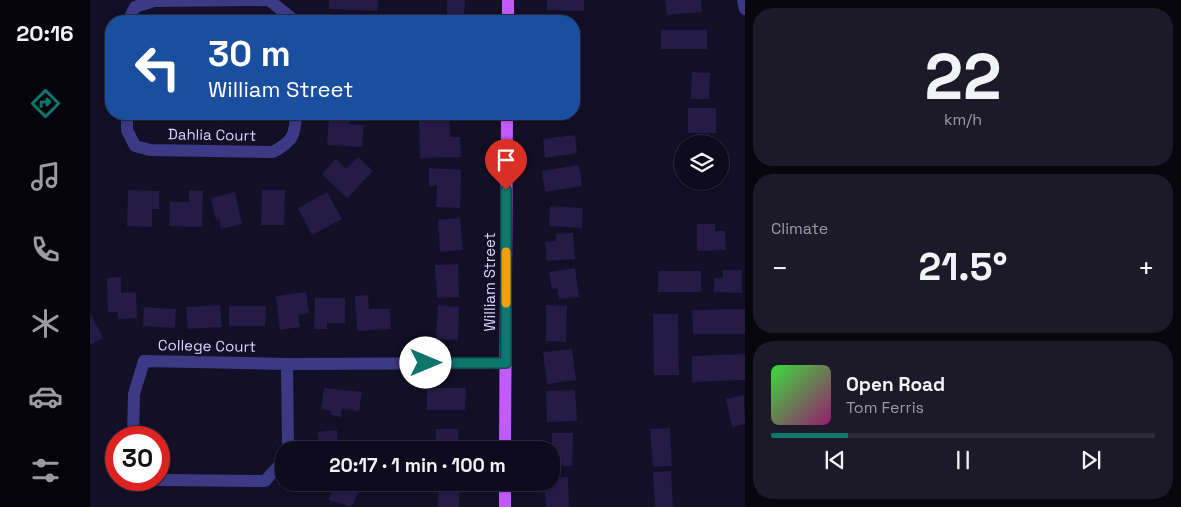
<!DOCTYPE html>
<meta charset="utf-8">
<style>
body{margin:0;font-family:"Space Grotesk",sans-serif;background:#1c1929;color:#f1f3f6;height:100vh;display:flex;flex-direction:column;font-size:19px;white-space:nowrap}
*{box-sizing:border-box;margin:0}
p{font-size:16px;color:#9b9ba3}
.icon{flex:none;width:28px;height:28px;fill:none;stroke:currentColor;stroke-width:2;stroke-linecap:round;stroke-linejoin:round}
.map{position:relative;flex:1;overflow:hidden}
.panel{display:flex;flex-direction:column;gap:8px;padding:8px;background:#08060f;width:436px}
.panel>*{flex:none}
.top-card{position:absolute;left:15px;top:15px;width:475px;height:105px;border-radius:20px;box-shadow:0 1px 4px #0004,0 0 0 1px #2e2b3b;background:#1a4fa0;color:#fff;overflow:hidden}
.controls{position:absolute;left:584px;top:135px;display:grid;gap:10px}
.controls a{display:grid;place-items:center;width:55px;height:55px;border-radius:50%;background:#0e0b1c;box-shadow:0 1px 4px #0004,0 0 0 1px #2e2b3b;font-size:25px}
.speed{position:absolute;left:15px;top:426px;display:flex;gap:10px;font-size:25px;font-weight:700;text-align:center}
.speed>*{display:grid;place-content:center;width:65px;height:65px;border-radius:50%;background:#0e0b1c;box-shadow:0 1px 4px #0004,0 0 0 1px #2e2b3b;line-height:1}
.speed .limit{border:8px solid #d22;background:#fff;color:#111}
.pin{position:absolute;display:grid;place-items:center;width:42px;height:42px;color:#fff;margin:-51px -21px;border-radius:50% 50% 50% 0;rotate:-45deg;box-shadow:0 0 5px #0007}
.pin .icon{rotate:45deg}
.me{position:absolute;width:55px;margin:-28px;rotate:90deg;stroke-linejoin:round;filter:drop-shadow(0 0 4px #0008)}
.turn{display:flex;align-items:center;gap:18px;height:105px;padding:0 20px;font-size:22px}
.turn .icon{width:65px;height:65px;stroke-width:2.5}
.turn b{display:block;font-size:35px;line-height:42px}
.big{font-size:38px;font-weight:700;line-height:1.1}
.panel .tile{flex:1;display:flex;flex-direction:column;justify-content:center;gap:8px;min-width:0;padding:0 18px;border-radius:20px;background:#1c1929}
.panel .dial{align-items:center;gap:0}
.dial b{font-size:65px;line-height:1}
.song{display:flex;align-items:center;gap:15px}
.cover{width:60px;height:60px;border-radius:8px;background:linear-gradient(135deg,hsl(120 70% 55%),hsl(320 70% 35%))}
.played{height:5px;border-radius:2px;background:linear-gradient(90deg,#0f766e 20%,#2e2b3b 20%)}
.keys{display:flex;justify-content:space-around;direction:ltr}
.heat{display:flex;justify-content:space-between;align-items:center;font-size:28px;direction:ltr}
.trip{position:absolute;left:185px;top:441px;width:285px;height:50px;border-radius:20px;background:#0e0b1c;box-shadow:0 1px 4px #0004,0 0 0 1px #2e2b3b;font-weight:700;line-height:50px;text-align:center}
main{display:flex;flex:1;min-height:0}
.menu{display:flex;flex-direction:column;width:90px;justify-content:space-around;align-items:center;background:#06040b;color:#9b9ba3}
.menu .icon{width:35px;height:35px}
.menu .active{color:#0f766e}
.menu b{font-size:22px;color:#f1f3f6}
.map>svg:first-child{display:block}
.building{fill:#241b47}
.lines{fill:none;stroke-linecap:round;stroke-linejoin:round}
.minor{stroke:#3d3a85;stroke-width:12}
.major{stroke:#c25bff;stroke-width:12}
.route-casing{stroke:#0a4d48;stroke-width:12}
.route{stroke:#0f766e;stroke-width:9}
.slow{stroke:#f59e0b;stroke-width:9}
.labels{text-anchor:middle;stroke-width:5;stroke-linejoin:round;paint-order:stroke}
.street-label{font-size:15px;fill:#d9d4ff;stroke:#130f26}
</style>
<main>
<nav class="menu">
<b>20:16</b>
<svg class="icon active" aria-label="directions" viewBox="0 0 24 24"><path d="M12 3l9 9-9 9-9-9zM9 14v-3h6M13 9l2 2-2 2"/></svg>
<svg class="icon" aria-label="music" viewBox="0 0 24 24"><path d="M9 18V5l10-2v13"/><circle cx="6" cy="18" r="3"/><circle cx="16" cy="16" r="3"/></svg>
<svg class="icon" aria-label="phone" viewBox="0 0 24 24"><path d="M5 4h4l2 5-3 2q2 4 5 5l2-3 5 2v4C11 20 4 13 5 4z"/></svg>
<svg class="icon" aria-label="climate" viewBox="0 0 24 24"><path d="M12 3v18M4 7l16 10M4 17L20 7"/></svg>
<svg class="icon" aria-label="car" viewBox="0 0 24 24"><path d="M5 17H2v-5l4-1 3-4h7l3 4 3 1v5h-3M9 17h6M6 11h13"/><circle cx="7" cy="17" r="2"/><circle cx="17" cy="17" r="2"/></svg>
<svg class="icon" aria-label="filters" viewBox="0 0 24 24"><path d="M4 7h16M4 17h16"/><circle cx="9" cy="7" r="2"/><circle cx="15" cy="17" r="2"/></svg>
</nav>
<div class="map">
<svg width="655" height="507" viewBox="0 0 655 507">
<rect width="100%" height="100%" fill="#130f26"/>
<g class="building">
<polygon points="239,0 288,0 287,11 239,9"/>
<polygon points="357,0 375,0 374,14 357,14"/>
<polygon points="457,0 494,0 494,11 457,10"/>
<polygon points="575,0 611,0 612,12 577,15"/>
<rect x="571" y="30" width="46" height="19"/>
<polygon points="602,72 620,73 619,99 601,99"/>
<rect x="598" y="108" width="28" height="25"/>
<polygon points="459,114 480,114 481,120 459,121"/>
<polygon points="239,115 260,117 259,124 274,125 272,147 237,145"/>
<polygon points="359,116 360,137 370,137 371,157 330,158 329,117"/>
<polygon points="485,135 487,153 455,158 453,139"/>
<polygon points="268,157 283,171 257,198 232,174 246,159 256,169"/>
<polygon points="489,165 492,186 455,192 452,171"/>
<polygon points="339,168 371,170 370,208 346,207 347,186 339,186"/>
<polygon points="38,190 69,191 69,209 62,209 62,227 37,226"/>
<polygon points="99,190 113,191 112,227 79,226 80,202 99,202"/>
<polygon points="172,190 195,190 194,225 171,225"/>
<polygon points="145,192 152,224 131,229 129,219 126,220 121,198"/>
<polygon points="237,192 252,219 222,235 208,208"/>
<polygon points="460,206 493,208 492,228 459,226"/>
<polygon points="370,218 373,250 350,252 348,220"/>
<polygon points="607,224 625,224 625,231 635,231 636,250 607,251"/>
<polygon points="483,233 485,259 457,261 455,242 466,241 466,234"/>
<polygon points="368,264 369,297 347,298 345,265"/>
<polygon points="485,268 489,297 469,299 467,288 462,289 459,272"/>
<polygon points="633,270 652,270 652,293 624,292 624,278 633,278"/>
<rect x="568" y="271" width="43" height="21"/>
<polygon points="31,277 31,293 46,292 47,318 28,319 28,312 18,312 17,278"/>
<polygon points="216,292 219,313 208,315 210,327 190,330 186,296"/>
<polygon points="278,295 279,309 300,309 301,329 267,331 265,296"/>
<polygon points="225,298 255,298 255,323 237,323 237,329 224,329"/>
<polygon points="130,305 132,327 98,329 96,307"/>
<polygon points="348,305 369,307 368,340 346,339"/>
<polygon points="456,305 477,306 476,342 456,341"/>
<polygon points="139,306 176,306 175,326 139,326"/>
<polygon points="54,307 86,309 85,328 53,326"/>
<polygon points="655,309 655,334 603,334 602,310"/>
<polygon points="0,313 13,338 0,345"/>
<polygon points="563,314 588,314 589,375 564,375"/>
<polygon points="482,349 486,380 457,384 453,352"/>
<polygon points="655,354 655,380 602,382 602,356"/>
<polygon points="234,388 272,392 269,411 252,409 251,417 241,415 241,411 231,409"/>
<polygon points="337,388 376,388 375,410 337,410"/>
<polygon points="485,390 487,421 457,422 456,391"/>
<polygon points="654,395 655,424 642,427 636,399"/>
<polygon points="580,428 582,466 563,467 560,429"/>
<rect x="346" y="429" width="22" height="21"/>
<polygon points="247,430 248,450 229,450 228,432"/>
<polygon points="462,433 483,433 482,466 461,466"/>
<polygon points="581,471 583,507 565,507 563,472"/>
<polygon points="478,477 479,507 456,507 454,482 461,482 461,478"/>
<polygon points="246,482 272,482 262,507 239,500"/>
<polygon points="349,482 370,482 369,507 348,507"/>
</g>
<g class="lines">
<g class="minor">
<polyline points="653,0 655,9"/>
<polyline points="38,21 45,7 64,1 179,0 205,21"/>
<path d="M37 114V130L45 146 60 150 183 152C203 141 205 136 206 114"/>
<polyline points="197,364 415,363"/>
<polyline points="43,438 44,394 54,361 197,364 198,450"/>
<polyline points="69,480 175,481 194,460"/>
</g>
<g class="major">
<polyline points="418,21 418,0"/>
<polyline points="415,450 417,114"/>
<polyline points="415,507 415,482"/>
</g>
</g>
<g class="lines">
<defs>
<polyline id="route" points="336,363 416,363 416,190"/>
</defs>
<use href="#route" class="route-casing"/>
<use href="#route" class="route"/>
<polyline class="slow" points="416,303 416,252"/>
</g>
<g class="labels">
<g class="street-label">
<text transform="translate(122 135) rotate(1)" y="5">Dahlia Court</text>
<text transform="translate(400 282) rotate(-90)" y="5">William Street</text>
<text transform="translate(117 346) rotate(1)" y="5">College Court</text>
</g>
</g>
</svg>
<div class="controls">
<a><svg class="icon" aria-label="layers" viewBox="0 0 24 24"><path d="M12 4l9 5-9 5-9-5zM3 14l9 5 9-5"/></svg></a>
</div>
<div class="speed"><div class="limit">30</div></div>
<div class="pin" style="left:416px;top:190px;background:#d93025"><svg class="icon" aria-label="arrive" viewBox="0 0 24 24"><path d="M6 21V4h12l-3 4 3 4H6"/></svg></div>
<svg class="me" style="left:336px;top:363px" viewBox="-20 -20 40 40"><circle r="19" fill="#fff"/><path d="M0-13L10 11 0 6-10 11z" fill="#0f766e"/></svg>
<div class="trip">20:17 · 1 min · 100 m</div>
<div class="top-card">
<div class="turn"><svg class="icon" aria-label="left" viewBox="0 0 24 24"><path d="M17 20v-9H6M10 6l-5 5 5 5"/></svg><div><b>30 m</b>William Street</div></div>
</div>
</div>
<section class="panel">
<div class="tile dial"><b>22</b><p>km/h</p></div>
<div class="tile"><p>Climate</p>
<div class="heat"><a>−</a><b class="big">21.5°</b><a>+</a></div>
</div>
<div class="tile">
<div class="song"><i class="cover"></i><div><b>Open Road</b><p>Tom Ferris</p></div></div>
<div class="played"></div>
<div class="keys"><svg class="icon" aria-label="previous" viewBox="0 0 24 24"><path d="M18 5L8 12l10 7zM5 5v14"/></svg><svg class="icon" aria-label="pause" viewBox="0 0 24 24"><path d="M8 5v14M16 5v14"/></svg><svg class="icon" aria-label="next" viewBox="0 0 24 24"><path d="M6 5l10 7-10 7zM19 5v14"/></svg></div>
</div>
</section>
</main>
